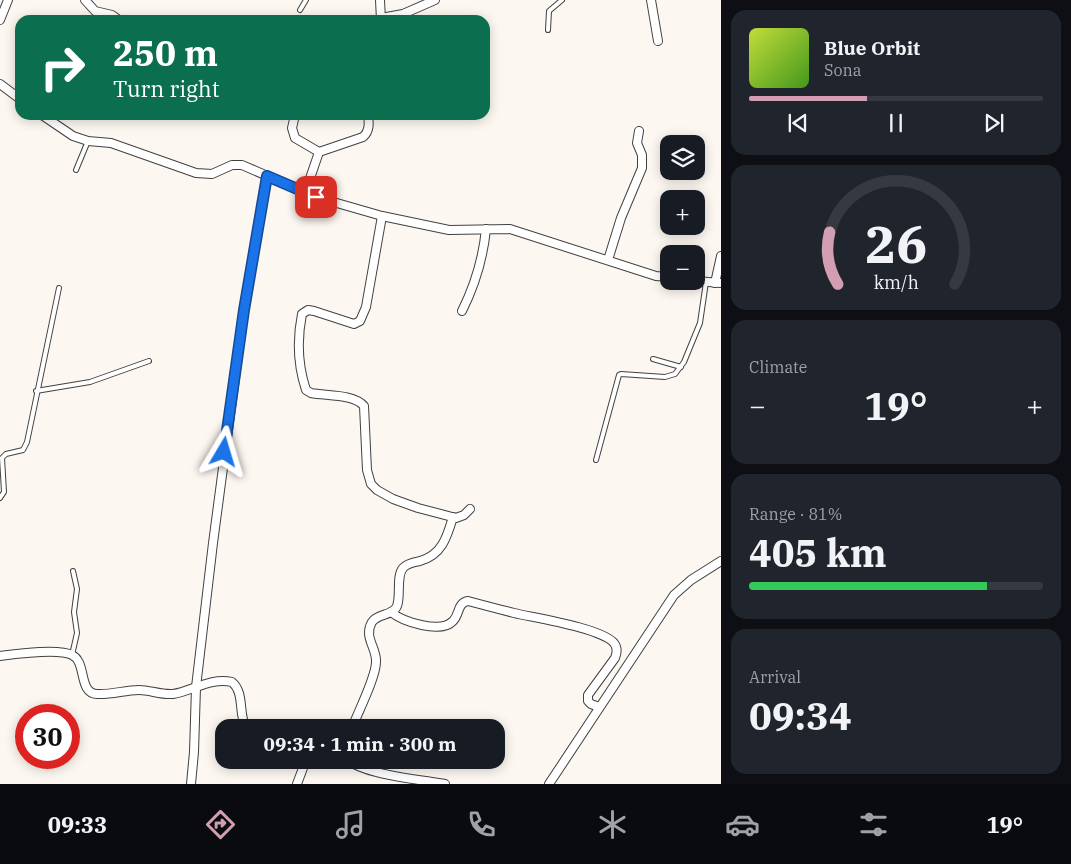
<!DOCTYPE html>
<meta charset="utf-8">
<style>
body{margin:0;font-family:"IBM Plex Serif",serif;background:#20242c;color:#f1f3f6;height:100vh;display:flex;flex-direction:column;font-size:19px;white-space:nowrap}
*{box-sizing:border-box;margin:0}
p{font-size:16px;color:#9ea1a6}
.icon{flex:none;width:28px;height:28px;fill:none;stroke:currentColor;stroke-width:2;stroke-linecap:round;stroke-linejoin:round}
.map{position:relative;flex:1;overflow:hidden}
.sheet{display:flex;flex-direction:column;gap:10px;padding:10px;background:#0d0f14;width:350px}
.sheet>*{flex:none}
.guide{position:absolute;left:15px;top:15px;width:475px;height:105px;border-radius:15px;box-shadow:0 2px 12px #0003;background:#0b6e4f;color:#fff;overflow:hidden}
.tools{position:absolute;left:660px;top:135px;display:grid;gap:10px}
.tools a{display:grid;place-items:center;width:45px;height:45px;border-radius:10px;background:#171b24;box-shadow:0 2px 12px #0003;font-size:25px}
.speed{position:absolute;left:15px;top:704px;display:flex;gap:10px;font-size:25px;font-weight:700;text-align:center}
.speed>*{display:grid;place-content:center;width:65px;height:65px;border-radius:50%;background:#171b24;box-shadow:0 2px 12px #0003;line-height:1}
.speed .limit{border:8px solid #d22;background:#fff;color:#111}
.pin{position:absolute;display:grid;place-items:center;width:42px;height:42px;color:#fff;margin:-21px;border-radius:10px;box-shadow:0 2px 8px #0006}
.me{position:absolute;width:55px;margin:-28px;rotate:7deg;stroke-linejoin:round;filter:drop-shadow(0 0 4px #0008)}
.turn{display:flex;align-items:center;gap:18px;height:105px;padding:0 15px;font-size:22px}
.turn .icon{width:65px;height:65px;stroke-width:2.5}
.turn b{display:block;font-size:35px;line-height:42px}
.big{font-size:38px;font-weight:800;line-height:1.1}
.sheet .tile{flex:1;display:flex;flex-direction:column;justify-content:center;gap:8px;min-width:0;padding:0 18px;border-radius:15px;background:#20242c}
.sheet .dial{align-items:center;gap:0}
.dial svg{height:130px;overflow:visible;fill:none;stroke:#363941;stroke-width:7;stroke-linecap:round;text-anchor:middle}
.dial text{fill:#f1f3f6;stroke:none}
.song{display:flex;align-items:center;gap:15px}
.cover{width:60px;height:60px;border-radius:8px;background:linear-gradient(135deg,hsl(70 70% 55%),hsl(100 70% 35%))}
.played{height:5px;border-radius:2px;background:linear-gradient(90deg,#d49eb2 40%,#363941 40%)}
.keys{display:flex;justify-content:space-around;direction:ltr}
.heat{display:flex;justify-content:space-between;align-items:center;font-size:28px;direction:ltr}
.charge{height:8px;border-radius:4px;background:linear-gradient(90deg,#34c759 81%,#363941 0)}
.trip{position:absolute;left:215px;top:719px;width:290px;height:50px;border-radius:15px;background:#171b24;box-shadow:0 2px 12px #0003;font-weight:800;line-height:50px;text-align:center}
.tabs{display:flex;height:80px;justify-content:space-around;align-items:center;background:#090b0e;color:#9ea1a6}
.tabs .icon{width:35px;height:35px}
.tabs .on{color:#d49eb2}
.tabs b{font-size:22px;color:#f1f3f6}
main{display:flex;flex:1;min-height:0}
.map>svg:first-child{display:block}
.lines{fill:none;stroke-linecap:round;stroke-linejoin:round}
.lane-casing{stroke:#414141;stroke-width:6}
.street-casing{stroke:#414141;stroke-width:10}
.lane{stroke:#fff;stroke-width:4}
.street{stroke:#fff;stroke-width:8}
.route-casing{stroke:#114b97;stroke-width:12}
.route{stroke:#1a73e8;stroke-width:9}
</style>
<main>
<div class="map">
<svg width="721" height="784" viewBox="0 0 721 784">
<rect width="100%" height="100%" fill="#fdf7f1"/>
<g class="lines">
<defs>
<g id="lane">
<polyline points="300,10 306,0"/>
<polyline points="548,30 549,11 562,0"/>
<polyline points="76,170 88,141"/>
<polyline points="653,359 681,367"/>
<polyline points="36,391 90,382 149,361"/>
<polyline points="596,460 619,375 621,374 665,377 675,374 684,362 700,323 706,282"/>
<polyline points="0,498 4,492 2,458 6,454 23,450 27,442 59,288"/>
<polyline points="72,655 77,633 74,612 77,589 73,571"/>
</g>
<g id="street">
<polyline points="85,0 95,11 112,15 119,20"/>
<polyline points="380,0 381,20"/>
<polyline points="651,0 658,41"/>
<polyline points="381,18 403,14 435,0"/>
<polyline points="0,20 8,0"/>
<polyline points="0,84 20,99"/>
<polyline points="42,115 73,136 88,141 111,143 196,173 212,174 232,165 242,165 316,197 382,216 449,230 510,229 656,276 669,277"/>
<polyline points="295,115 292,128 295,138 319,152"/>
<path d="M305 193 319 152 363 137C370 131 369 123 368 115"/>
<path d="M382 216 366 307 360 321 354 324 314 311 308 310 302 314C297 339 298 366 306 390L311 393C327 396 354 394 364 406L367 470 371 484 377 490 393 499 418 508 456 518 464 515 470 509"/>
<polyline points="608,260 621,218 642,168 642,155 637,143 639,131"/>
<polyline points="696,281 721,283"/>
<polyline points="715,283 721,256"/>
<path d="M462 311C475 285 483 259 486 229"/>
<path d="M391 612C403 622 441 634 453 621 460 614 457 603 468 601 483 605 498 609 514 613 535 618 601 628 614 643 618 648 617 653 615 658L588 695V701L591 704 599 707"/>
<path d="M0 656C16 654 58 648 72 655 87 662 78 693 97 694 111 695 125 690 139 690 150 690 161 695 173 694 192 691 211 677 232 682 245 693 238 714 246 728"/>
<path d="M352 728C358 712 376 677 376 662 377 648 363 637 372 622 378 613 393 616 397 606 401 596 396 576 403 568 407 563 415 562 420 561 442 555 447 537 453 517"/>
<path d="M349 760C361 774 423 780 445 784"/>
<polyline points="191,784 194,752 196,687 213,543 244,310 267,176"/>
<polyline points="297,784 306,760"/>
<polyline points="549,784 674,595 691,580 721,561"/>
</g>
</defs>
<use href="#lane" class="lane-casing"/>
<use href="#street" class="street-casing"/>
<use href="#lane" class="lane"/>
<use href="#street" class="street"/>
</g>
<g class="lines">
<defs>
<polyline id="route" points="224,452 244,310 267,176 316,197"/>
</defs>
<use href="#route" class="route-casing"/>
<use href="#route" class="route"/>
</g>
</svg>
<div class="tools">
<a><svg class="icon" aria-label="layers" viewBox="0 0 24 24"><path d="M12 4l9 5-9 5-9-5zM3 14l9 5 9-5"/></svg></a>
<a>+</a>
<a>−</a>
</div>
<div class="speed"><div class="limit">30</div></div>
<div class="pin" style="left:316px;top:197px;background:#d93025"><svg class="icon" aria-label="arrive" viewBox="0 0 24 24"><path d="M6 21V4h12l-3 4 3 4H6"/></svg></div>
<svg class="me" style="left:224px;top:452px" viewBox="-20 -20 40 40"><path d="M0-17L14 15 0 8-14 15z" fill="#1a73e8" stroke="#fff" stroke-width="4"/></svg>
<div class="trip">09:34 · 1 min · 300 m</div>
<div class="guide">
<div class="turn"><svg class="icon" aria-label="right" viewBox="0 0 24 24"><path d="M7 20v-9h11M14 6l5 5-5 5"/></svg><div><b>250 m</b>Turn right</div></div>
</div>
</div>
<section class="sheet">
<div class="tile">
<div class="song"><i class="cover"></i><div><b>Blue Orbit</b><p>Sona</p></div></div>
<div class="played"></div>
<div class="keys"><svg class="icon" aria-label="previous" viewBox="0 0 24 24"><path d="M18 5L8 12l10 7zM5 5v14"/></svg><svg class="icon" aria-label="pause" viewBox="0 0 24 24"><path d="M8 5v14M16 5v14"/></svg><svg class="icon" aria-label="next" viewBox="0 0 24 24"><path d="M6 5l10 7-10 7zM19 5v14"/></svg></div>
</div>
<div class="tile dial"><svg viewBox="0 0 100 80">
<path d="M14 69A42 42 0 1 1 86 69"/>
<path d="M14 69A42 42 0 0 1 9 37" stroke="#d49eb2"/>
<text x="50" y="56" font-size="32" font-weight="700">26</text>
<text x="50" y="72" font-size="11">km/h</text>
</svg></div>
<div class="tile"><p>Climate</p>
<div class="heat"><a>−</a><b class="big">19°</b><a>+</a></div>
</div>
<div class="tile"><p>Range · 81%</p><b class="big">405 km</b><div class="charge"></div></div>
<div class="tile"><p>Arrival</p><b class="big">09:34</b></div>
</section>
</main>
<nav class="tabs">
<b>09:33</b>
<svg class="icon on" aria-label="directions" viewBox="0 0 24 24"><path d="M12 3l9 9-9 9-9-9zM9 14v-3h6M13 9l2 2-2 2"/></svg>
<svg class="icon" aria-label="music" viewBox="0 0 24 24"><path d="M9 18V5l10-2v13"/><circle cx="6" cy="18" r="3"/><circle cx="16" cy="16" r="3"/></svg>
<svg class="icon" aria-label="phone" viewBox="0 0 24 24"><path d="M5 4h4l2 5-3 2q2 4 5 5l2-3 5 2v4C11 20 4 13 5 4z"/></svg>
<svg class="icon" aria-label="climate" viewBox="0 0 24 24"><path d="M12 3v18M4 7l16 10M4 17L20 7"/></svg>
<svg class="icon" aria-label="car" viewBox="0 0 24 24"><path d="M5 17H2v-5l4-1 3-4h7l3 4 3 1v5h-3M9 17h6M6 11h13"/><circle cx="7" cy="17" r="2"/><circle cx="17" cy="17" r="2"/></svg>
<svg class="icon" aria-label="filters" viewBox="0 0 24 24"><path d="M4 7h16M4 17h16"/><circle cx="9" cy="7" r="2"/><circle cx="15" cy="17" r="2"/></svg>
<b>19°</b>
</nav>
